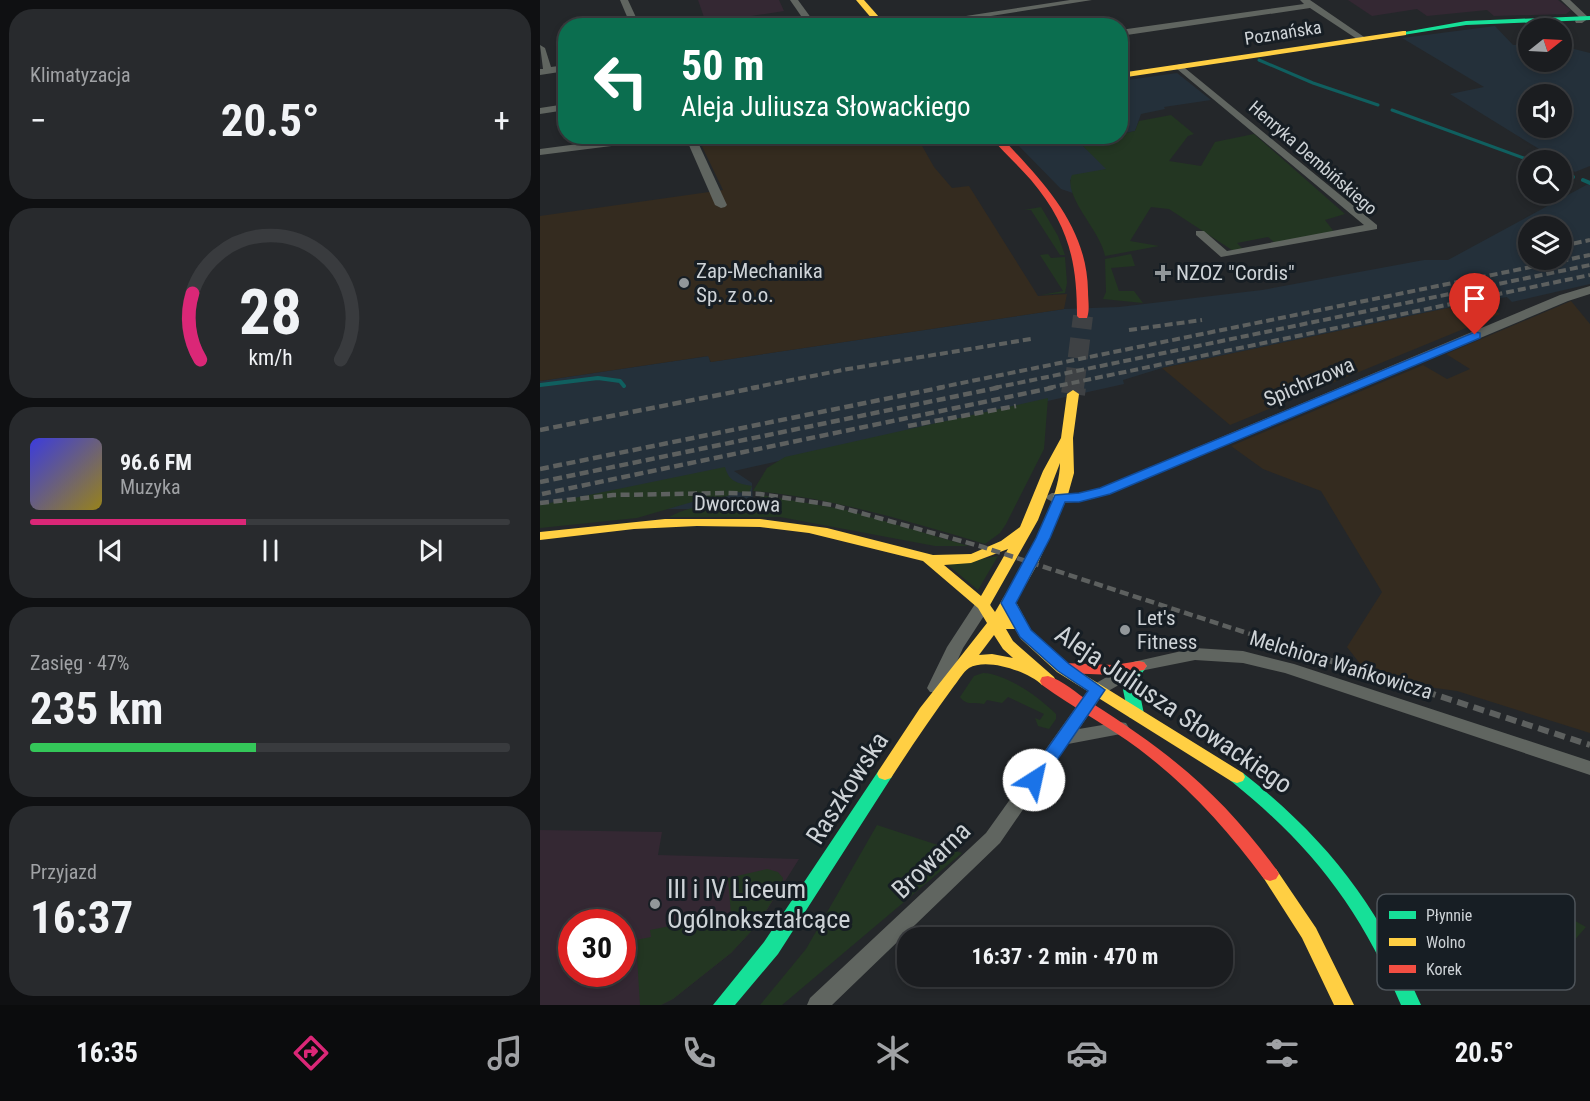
<!DOCTYPE html>
<html lang="pl">
<meta charset="utf-8">
<style>
body{margin:0;font-family:"Roboto Condensed",sans-serif;background:#282a2d;color:#f1f3f6;height:100vh;display:flex;flex-direction:column;font-size:22px;white-space:nowrap}
*{box-sizing:border-box;margin:0}
p{font-size:20px;color:#a0a2a5}
.icon{flex:none;width:33px;height:33px;fill:none;stroke:currentColor;stroke-width:2;stroke-linecap:round;stroke-linejoin:round}
.map{position:relative;flex:1;overflow:hidden}
.panel{display:flex;flex-direction:column;gap:9px;padding:9px;background:#0f1012;width:540px}
.panel>*{flex:none}
.guide{position:absolute;left:18px;top:18px;width:570px;height:126px;border-radius:24px;box-shadow:0 3px 9px #0003,0 0 0 2px #393b3e;background:#0b6e4f;color:#fff;overflow:hidden}
.needle{width:39px;rotate:72deg}
.controls{position:absolute;left:978px;top:18px;display:grid;gap:12px}
.controls a{display:grid;place-items:center;width:54px;height:54px;border-radius:50%;background:#1b1d20;box-shadow:0 3px 9px #0003,0 0 0 2px #393b3e;font-size:30px}
.speed{position:absolute;left:18px;top:909px;display:flex;gap:12px;font-size:30px;font-weight:700;text-align:center}
.speed>*{display:grid;place-content:center;width:78px;height:78px;border-radius:50%;background:#1b1d20;box-shadow:0 3px 9px #0003,0 0 0 2px #393b3e;line-height:1}
.speed .limit{border:9px solid #d22;background:#fff;color:#111}
.pin{position:absolute;display:grid;place-items:center;width:51px;height:51px;color:#fff;margin:-62px -26px;border-radius:50% 50% 50% 0;rotate:-45deg;box-shadow:0 0 6px #0007}
.pin .icon{rotate:45deg}
.me{position:absolute;width:66px;margin:-33px;rotate:35deg;stroke-linejoin:round;filter:drop-shadow(0 0 4px #0008)}
.turn{display:flex;align-items:center;gap:21px;height:126px;padding:0 24px;font-size:27px}
.turn .icon{width:78px;height:78px;stroke-width:2.5}
.turn b{display:block;font-size:42px;line-height:51px}
.big{font-size:45px;font-weight:700;line-height:1.1}
.panel .tile{flex:1;display:flex;flex-direction:column;justify-content:center;gap:9px;min-width:0;padding:0 21px;border-radius:24px;background:#282a2d}
.panel .dial{align-items:center;gap:0}
.dial svg{height:156px;overflow:visible;fill:none;stroke:#393b3e;stroke-width:7;stroke-linecap:round;text-anchor:middle}
.dial text{fill:#f1f3f6;stroke:none}
.song{display:flex;align-items:center;gap:18px}
.cover{width:72px;height:72px;border-radius:9px;background:linear-gradient(135deg,hsl(240 70% 55%),hsl(50 70% 35%))}
.played{height:6px;border-radius:3px;background:linear-gradient(90deg,#db2777 45%,#393b3e 45%)}
.keys{display:flex;justify-content:space-around;direction:ltr}
.heat{display:flex;justify-content:space-between;align-items:center;font-size:33px;direction:ltr}
.charge{height:9px;border-radius:4px;background:linear-gradient(90deg,#34c759 47%,#393b3e 0)}
.trip{position:absolute;left:357px;top:927px;width:336px;height:60px;border-radius:24px;background:#1b1d20;box-shadow:0 3px 9px #0003,0 0 0 2px #393b3e;font-weight:700;line-height:60px;text-align:center}
.tabs{display:flex;height:96px;justify-content:space-around;align-items:center;background:#0b0c0d;color:#a0a2a5}
.tabs .icon{width:42px;height:42px}
.tabs .current{color:#db2777}
.tabs b{font-size:27px;color:#f1f3f6}
main{display:flex;flex:1;min-height:0}
.map>svg:first-child{display:block}
.built{fill:#24303a;fill-rule:evenodd}
.industrial{fill:#342b1f}
.education{fill:#342833;fill-rule:evenodd}
.green{fill:#233622}
.lines{fill:none;stroke-linecap:round;stroke-linejoin:round}
.stream-far1{stroke:#105f5f;stroke-width:3}
.stream{stroke:#105f5f;stroke-width:4}
.primary-tunnel-far1{stroke:#3e4144;stroke-width:20;stroke-dasharray:20 10;stroke-linecap:butt}
.primary-tunnel{stroke:#3e4144;stroke-width:24;stroke-dasharray:24 12;stroke-linecap:butt}
.street{fill:#606560;fill-rule:evenodd}
.fast{fill:#16e098;fill-rule:evenodd}
.slow{fill:#ffcf43;fill-rule:evenodd}
.jam{fill:#f24e42;fill-rule:evenodd}
.rail-far2{stroke:#5d605f;stroke-width:4;stroke-dasharray:8 4;stroke-linecap:butt}
.rail-far1{stroke:#5d605f;stroke-width:4.5;stroke-dasharray:9 4.5;stroke-linecap:butt}
.rail{stroke:#5d605f;stroke-width:6;stroke-dasharray:11 6;stroke-linecap:butt}
.route{fill:#1a73e8;stroke:#114b97;stroke-width:1.5}
.poi-dot{fill:#92979a;stroke:#171e24;stroke-width:2}
.labels{text-anchor:middle;stroke-width:6;stroke-linejoin:round;paint-order:stroke}
.far-street-label{font-size:18px;fill:#ced3d7;stroke:#171e24}
.poi-label{font-size:21px;fill:#ced3d7;stroke:#171e24;text-anchor:start}
.street-label{font-size:21px;fill:#ced3d7;stroke:#171e24}
.near-street-label{font-size:26px;fill:#ced3d7;stroke:#171e24}
.near-poi-label{font-size:26px;fill:#ced3d7;stroke:#171e24;text-anchor:start}
.key{fill:#171e24;stroke:#4e545a;stroke-width:1.5}
.key-label{font-size:16px;fill:#ced3d7}
</style>
<main>
<section class="panel">
<div class="tile"><p>Klimatyzacja</p>
<div class="heat"><a>−</a><b class="big">20.5°</b><a>+</a></div>
</div>
<div class="tile dial"><svg viewBox="0 0 100 80">
<path d="M14 69A42 42 0 1 1 86 69"/>
<path d="M14 69A42 42 0 0 1 10 35" stroke="#db2777"/>
<text x="50" y="56" font-size="32" font-weight="700">28</text>
<text x="50" y="72" font-size="11">km/h</text>
</svg></div>
<div class="tile">
<div class="song"><i class="cover"></i><div><b>96.6 FM</b><p>Muzyka</p></div></div>
<div class="played"></div>
<div class="keys"><svg class="icon" aria-label="previous" viewBox="0 0 24 24"><path d="M18 5L8 12l10 7zM5 5v14"/></svg><svg class="icon" aria-label="pause" viewBox="0 0 24 24"><path d="M8 5v14M16 5v14"/></svg><svg class="icon" aria-label="next" viewBox="0 0 24 24"><path d="M6 5l10 7-10 7zM19 5v14"/></svg></div>
</div>
<div class="tile"><p>Zasięg · 47%</p><b class="big">235 km</b><div class="charge"></div></div>
<div class="tile"><p>Przyjazd</p><b class="big">16:37</b></div>
</section>
<div class="map">
<svg width="1050" height="1005" viewBox="0 0 1050 1005">
<rect width="100%" height="100%" fill="#24272a"/>
<g class="built">
<path d="M955 26 973 45H988V62H1022V46L1050 53V166L1035 172 1022 163V160H1017L910 94 944 87 862 38ZM988 94H1022V128H988Z"/>
<polygon points="637,73 671,100 624,107 625,109 601,114 595,131 581,134 581,81"/>
<polygon points="470,137 565,137 538,141 567,169 530,180 533,193 521,189"/>
<path d="M1050 183V284L972 302 967 297 941 301 622 368 583 380 584 384 194 471 212 483 213 509H36L0 515V381L169 356 170 362 524 309 579 307 722 290 884 260H908ZM988 226H1022V260H988Z"/>
</g>
<g class="industrial">
<polygon points="169,136 377,137 394,167 412,188 429,186 498,296 527,294 524,309 171,362 168,356 0,381 0,216 183,190 158,138"/>
<polygon points="941,301 960,314 690,425 622,368"/>
<polygon points="1031,301 1050,324 1050,733 917,691 888,687 821,665 807,647 842,592 781,491 723,469 691,446 883,365 907,379 930,369 906,354"/>
</g>
<g class="education">
<polygon points="158,0 239,0 244,11 166,23"/>
<polygon points="808,0 1018,0 1031,10 1026,14 954,16 947,10 887,16 877,9 832,16"/>
<path d="M0 830 122 832 118 855 259 859 218 924 191 953 133 999 121 1005H0ZM32 922H82V974H32Z"/>
</g>
<g class="green">
<path d="M631 115 654 134 648 136 629 161 661 166 675 142 714 134 805 214 785 220 795 233 736 244 728 237 697 243 704 250 695 252 629 209 611 207 590 241 619 246 565 256C561 231 522 196 532 175L566 169 538 141 580 136 581 134 595 131 599 121Z"/>
<polygon points="501,207 518,236 525,255 520,255 491,210 484,210"/>
<polygon points="508,254 511,258 525,257 527,283 525,293 501,295 523,291 500,255"/>
<polygon points="591,254 595,266 571,268 579,291 594,291 603,303 563,299 566,292 565,259"/>
<path d="M508 398 504 449 466 524 460 533 445 544C368 521 293 498 213 491L227 468 245 457Z"/>
<path d="M185 467C189 482 197 483 212 486L209 493 196 492 181 499 152 502 97 518 0 528V505Z"/>
<path d="M222 495 307 510 429 546H395L240 517H129C157 502 185 503 216 504Z"/>
<polygon points="458,556 438,590 408,565"/>
<path d="M443 673C467 674 499 697 516 714V719L509 729 498 726 495 718 500 720 504 714 468 697 462 703 447 700 444 704C435 702 426 706 420 697L434 676Z"/>
<polygon points="337,825 422,853 242,1005 220,1005 266,949"/>
<polygon points="227,869 238,872 243,878 242,885 218,924 191,953 133,999 121,1005 100,1005 96,940 111,937 110,930 191,914 188,878"/>
<polygon points="1003,903 1046,927 1018,959 982,934"/>
</g>
<g class="lines">
<g class="stream-far1">
<polyline points="719,60 773,83 838,105"/>
<polyline points="852,110 989,160"/>
</g>
<g class="stream">
<polyline points="1022,173 1033,177"/>
<polyline points="1043,180 1050,183"/>
<polyline points="0,385 58,378 80,381 84,386"/>
</g>
<polyline class="primary-tunnel-far1" points="534,388 543,316"/>
<polyline class="primary-tunnel" points="533,394 534,387"/>
<g class="street">
<polygon points="80,0 88,0 100,26 91,26"/>
<polygon points="250,0 258,0 277,26 268,26"/>
<polygon points="530,0 552,0 387,26 361,26"/>
<polygon points="760,0 770,0 827,39 820,41 770,8 580,36 580,30 764,4"/>
<polygon points="1021,0 1030,0 1049,18 1042,23 1036,23 1035,21 1039,17"/>
<polygon points="0,45 5,48 11,67 26,65 26,71 0,75 0,69 3,69"/>
<polygon points="640,64 837,225 837,229 681,257 656,235 656,231 664,231 687,251 824,225 637,69 637,65"/>
<polygon points="26,104 26,110 0,114 0,108"/>
<polygon points="99,136 132,136 127,139 0,155 0,149"/>
<polygon points="145,136 155,136 187,205 185,207 181,208 175,205"/>
<path d="M1050 286V294L1028 301 570 494C555 498 517 510 505 497L512 493 539 494 560 488 1020 295Z"/>
<polygon points="443,600 451,605 423,648 405,688 402,692 390,692 387,688 407,647 437,601"/>
<polygon points="655,648 703,651 754,664 1050,761 1050,775 745,673 703,663 655,660 605,670 563,694 539,729 580,722 586,723 589,728 586,733 528,744 460,843 292,1005 267,1005 270,998 446,833 551,686 593,662"/>
</g>
<g class="fast">
<polygon points="1050,16 1050,20 926,25 863,35 859,33 926,21"/>
<polygon points="599,661 604,662 607,666 597,680 604,714 602,718 590,718 588,714 581,680 594,662"/>
<polygon points="345,768 351,770 353,774 351,778 238,954 195,1005 173,1005 224,942 339,770"/>
<path d="M697 771 703 773C789 841 837 905 881 1005H861C820 909 773 847 691 781L689 777 691 773Z"/>
</g>
<g class="slow">
<polygon points="316,0 324,0 347,26 338,26"/>
<polygon points="863,31 866,31 866,35 580,78 580,73"/>
<path d="M533 390 539 394 533 438 534 473 527 498 498 563 476 602 492 632 527 664 703 773 705 777 703 781 697 783 691 781 517 672 481 639 475 629H466L473 641 514 677 516 681 514 685H502C489 672 447 657 429 668 423 672 418 681 414 686 392 716 371 747 351 778L345 780 339 778 337 774 339 770 380 708 447 623 438 608 383 561 269 533 220 527 157 526 94 529 0 540V532L125 519H220L287 528 393 555 431 554 461 541 480 527 503 471 521 438 527 394ZM520 463C520 505 476 576 455 612L450 605 498 520ZM468 549 441 596 404 565 431 563ZM454 635 463 649 473 658 452 654 439 655Z"/>
<polygon points="730,867 736,869 776,928 814,1005 794,1005 762,938 721,874 724,869"/>
</g>
<g class="jam">
<path d="M450 136H460C502 181 547 225 548 291 548 300 550 310 547 318H539L537 316C537 260 528 224 491 180 478 165 463 152 450 136Z"/>
<polygon points="599,661 604,662 607,666 604,670 574,675 524,673 519,672 516,668 519,664 524,663 574,665"/>
<path d="M508 676C523 680 537 694 550 702 629 752 681 794 736 869L739 874 736 879 730 881 724 879C688 830 648 786 599 749 568 726 534 708 502 685L500 681 502 677Z"/>
</g>
<g class="rail-far2">
<polyline points="1022,246 1050,240"/>
<polyline points="589,330 662,320"/>
<polyline points="211,388 308,369 491,339"/>
<polyline points="397,388 1050,255"/>
<polyline points="454,388 1050,265"/>
<polyline points="508,388 1050,275"/>
</g>
<g class="rail-far1">
<polyline points="368,426 476,406"/>
<polyline points="0,430 219,387"/>
<polyline points="0,469 404,387"/>
<polyline points="0,482 461,387"/>
<polyline points="2,494 516,387"/>
<polyline points="0,503 73,495 187,493 220,494 292,505 443,547 793,661"/>
</g>
<polyline class="rail" points="788,660 1050,745"/>
</g>
<polygon class="route" points="935,332 940,333 940,338 570,494 539,502 525,502 510,538 476,603 491,630 529,664 565,690 500,785 488,785 485,780 488,776 548,691 518,671 480,637 461,603 496,538 515,495 539,493 560,488"/>
<g class="poi-dot">
<path d="M620 264h6v6h6v6h-6v6h-6v-6h-6v-6h6z"/>
<circle cx="144" cy="283" r="6"/>
<circle cx="585" cy="630" r="6"/>
<circle cx="115" cy="904" r="6"/>
</g>
<g class="labels">
<g class="far-street-label">
<text transform="translate(743 33) rotate(-9)" y="6">Poznańska</text>
<text transform="translate(773 158) rotate(41)" y="6">Henryka Dembińskiego</text>
</g>
<g class="poi-label">
<text x="156" y="278">Zap-Mechanika<tspan x="156" dy="24">Sp. z o.o.</tspan></text>
<text x="636" y="280">NZOZ "Cordis"</text>
<text x="597" y="625">Let's<tspan x="597" dy="24">Fitness</tspan></text>
</g>
<g class="street-label">
<text transform="translate(769 382) rotate(-23)" y="7">Spichrzowa</text>
<text transform="translate(197 504) rotate(1)" y="7">Dworcowa</text>
<text transform="translate(801 665) rotate(17)" y="7">Melchiora Wańkowicza</text>
</g>
<g class="near-street-label">
<text transform="translate(634 709) rotate(34)" y="9">Aleja Juliusza Słowackiego</text>
<text transform="translate(307 788) rotate(-57)" y="9">Raszkowska</text>
<text transform="translate(391 860) rotate(-44)" y="9">Browarna</text>
</g>
<g class="near-poi-label">
<text x="127" y="898">III i IV Liceum<tspan x="127" dy="30">Ogólnokształcące</tspan></text>
</g>
</g>
<rect x="837" y="894" width="198" height="96" rx="9" class="key"/>
<rect x="849" y="911" width="27" height="8" fill="#16e098"/>
<rect x="849" y="938" width="27" height="8" fill="#ffcf43"/>
<rect x="849" y="965" width="27" height="8" fill="#f24e42"/>
<g class="key-label">
<text x="886" y="921">Płynnie</text>
<text x="886" y="948">Wolno</text>
<text x="886" y="975">Korek</text>
</g>
</svg>
<div class="controls">
<a><svg class="needle" viewBox="-14 -14 28 28"><path d="M0-13l5 13h-10z" fill="#e53935"/><path d="M0 13l5-13h-10z" fill="#a0a2a5"/></svg></a>
<a><svg class="icon" aria-label="sound" viewBox="0 0 24 24"><path d="M4 9h4l5-4v14l-5-4H4zM17 9q2 3 0 6"/></svg></a>
<a><svg class="icon" aria-label="search" viewBox="0 0 24 24"><circle cx="10" cy="10" r="6"/><path d="M15 15l6 6"/></svg></a>
<a><svg class="icon" aria-label="layers" viewBox="0 0 24 24"><path d="M12 4l9 5-9 5-9-5zM3 14l9 5 9-5"/></svg></a>
</div>
<div class="speed"><div class="limit">30</div></div>
<div class="pin" style="left:935px;top:335px;background:#d93025"><svg class="icon" aria-label="arrive" viewBox="0 0 24 24"><path d="M6 21V4h12l-3 4 3 4H6"/></svg></div>
<svg class="me" style="left:494px;top:780px" viewBox="-20 -20 40 40"><circle r="19" fill="#fff"/><path d="M0-13L10 11 0 6-10 11z" fill="#1a73e8"/></svg>
<div class="trip">16:37 · 2 min · 470 m</div>
<div class="guide">
<div class="turn"><svg class="icon" aria-label="left" viewBox="0 0 24 24"><path d="M17 20v-9H6M10 6l-5 5 5 5"/></svg><div><b>50 m</b>Aleja Juliusza Słowackiego</div></div>
</div>
</div>
</main>
<nav class="tabs">
<b>16:35</b>
<svg class="icon current" aria-label="directions" viewBox="0 0 24 24"><path d="M12 3l9 9-9 9-9-9zM9 14v-3h6M13 9l2 2-2 2"/></svg>
<svg class="icon" aria-label="music" viewBox="0 0 24 24"><path d="M9 18V5l10-2v13"/><circle cx="6" cy="18" r="3"/><circle cx="16" cy="16" r="3"/></svg>
<svg class="icon" aria-label="phone" viewBox="0 0 24 24"><path d="M5 4h4l2 5-3 2q2 4 5 5l2-3 5 2v4C11 20 4 13 5 4z"/></svg>
<svg class="icon" aria-label="climate" viewBox="0 0 24 24"><path d="M12 3v18M4 7l16 10M4 17L20 7"/></svg>
<svg class="icon" aria-label="car" viewBox="0 0 24 24"><path d="M5 17H2v-5l4-1 3-4h7l3 4 3 1v5h-3M9 17h6M6 11h13"/><circle cx="7" cy="17" r="2"/><circle cx="17" cy="17" r="2"/></svg>
<svg class="icon" aria-label="filters" viewBox="0 0 24 24"><path d="M4 7h16M4 17h16"/><circle cx="9" cy="7" r="2"/><circle cx="15" cy="17" r="2"/></svg>
<b>20.5°</b>
</nav>
